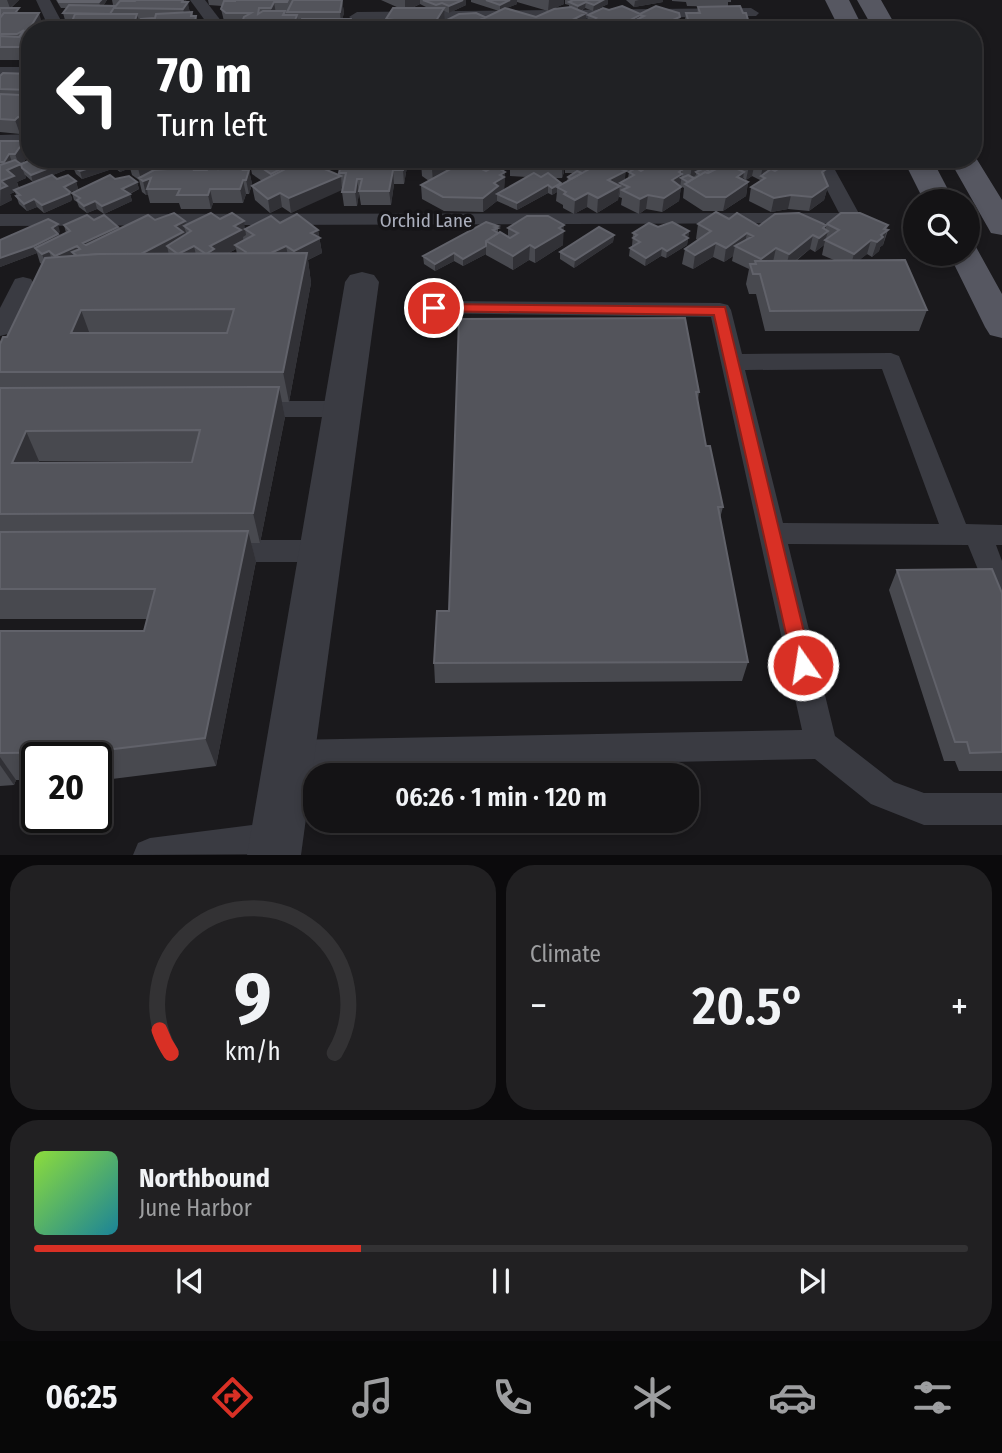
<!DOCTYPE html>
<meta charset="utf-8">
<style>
body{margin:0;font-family:"Fira Sans Condensed",sans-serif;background:#212022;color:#f1f3f6;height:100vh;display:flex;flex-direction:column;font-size:26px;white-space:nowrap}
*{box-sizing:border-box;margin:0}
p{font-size:23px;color:#9d9ea0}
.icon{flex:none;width:38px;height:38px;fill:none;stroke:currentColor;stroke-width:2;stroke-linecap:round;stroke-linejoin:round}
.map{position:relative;height:855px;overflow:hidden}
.sheet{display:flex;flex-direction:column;gap:10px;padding:10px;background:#0b0a0c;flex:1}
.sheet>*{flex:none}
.top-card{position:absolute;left:21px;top:21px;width:961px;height:147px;border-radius:28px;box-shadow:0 4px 10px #0003,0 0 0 2px #333234;background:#202124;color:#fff;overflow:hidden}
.buttons{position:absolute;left:903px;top:189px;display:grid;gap:14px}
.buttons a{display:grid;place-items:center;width:77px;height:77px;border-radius:50%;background:#141315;box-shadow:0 4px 10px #0003,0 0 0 2px #333234;font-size:35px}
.speed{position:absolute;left:21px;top:742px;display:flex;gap:14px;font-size:35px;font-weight:700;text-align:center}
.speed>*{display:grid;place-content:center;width:91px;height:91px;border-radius:50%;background:#141315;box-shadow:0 4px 10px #0003,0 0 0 2px #333234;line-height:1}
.speed .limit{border:4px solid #111;border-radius:10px;background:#fff;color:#111}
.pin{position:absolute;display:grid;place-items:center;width:60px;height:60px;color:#fff;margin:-30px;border:4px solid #fff;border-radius:50%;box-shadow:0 2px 7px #0007}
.me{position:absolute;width:77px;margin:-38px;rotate:347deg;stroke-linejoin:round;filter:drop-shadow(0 0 5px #0008)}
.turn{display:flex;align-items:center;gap:24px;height:147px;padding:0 21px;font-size:32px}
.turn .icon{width:91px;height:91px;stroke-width:2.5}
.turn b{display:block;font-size:49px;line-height:60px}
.big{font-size:52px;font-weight:600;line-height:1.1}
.sheet .tile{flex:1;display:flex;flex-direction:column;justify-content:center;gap:10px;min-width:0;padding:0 24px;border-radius:28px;background:#212022}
.sheet .dial{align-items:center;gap:0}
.dial svg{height:182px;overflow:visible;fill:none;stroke:#333234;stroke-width:7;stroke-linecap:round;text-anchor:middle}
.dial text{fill:#f1f3f6;stroke:none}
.song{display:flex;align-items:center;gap:21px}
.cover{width:84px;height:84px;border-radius:10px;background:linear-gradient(135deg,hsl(90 70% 55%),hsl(190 70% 35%))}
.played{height:7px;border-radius:4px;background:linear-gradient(90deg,#d93025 35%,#333234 35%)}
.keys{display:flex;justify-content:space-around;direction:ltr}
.heat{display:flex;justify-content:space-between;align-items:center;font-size:38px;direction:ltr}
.sheet .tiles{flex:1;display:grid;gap:10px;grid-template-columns:1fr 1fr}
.tile:last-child{grid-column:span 2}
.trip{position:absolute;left:303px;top:763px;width:396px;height:70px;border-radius:28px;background:#141315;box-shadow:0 4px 10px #0003,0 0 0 2px #333234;font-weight:600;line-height:70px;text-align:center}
.tab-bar{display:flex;height:112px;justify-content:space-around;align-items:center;background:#080808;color:#9d9ea0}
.tab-bar .icon{width:49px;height:49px}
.tab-bar .on{color:#d93025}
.tab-bar b{font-size:32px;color:#f1f3f6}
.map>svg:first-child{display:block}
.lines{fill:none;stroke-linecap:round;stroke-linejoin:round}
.service{fill:#3a3b42;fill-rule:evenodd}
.minor{fill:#3a3b42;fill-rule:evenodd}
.primary{fill:#565761;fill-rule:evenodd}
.wall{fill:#48494f;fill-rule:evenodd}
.shaded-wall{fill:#313136}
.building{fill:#53545b;stroke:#61626a;stroke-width:2;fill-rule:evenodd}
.route{fill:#d93025;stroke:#8d1f18;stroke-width:2}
.labels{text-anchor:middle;stroke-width:7;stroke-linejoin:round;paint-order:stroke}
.street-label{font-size:19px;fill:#abafbd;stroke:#151417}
</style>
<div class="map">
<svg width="1002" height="855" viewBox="0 0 1002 855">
<rect width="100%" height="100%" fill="#1a191c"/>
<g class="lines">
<g class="service">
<polygon points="36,0 50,0 66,30 50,30"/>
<polygon points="190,0 205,0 228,30 212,30"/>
<polygon points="751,8 759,13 756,16 357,22 349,17 357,12"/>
<rect x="0" y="67" width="30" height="10"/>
<polygon points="30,134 30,144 0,145 0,135"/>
<polygon points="811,159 829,159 862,219 859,223 0,226 0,214 839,213"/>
<polygon points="23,277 31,279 34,284 8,334 0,336 0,308 15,279"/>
<path d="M434 301 720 303 728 305 731 310 742 354 891 353 899 356 966 524 1002 525V545H996L1002 561V608L992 604 968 545 788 544 835 736 894 782 924 793H1002V825H924L871 804 815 759 289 770 278 765 273 755 278 745 289 740 802 730 711 317 426 313 423 308 426 303ZM882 369 939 524 783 523 745 370Z"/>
<polygon points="252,401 342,401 351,403 354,409 351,415 342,417 252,417 243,415 240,409 243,403"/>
<polygon points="219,540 320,540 330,543 334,551 330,559 320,562 219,562 209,559 205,551 209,543"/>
<polygon points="276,822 288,826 293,838 288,850 276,854 133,855 138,843 150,838"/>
</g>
<polygon class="minor" points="362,272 374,275 379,282 301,855 247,855 345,282 350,275"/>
<g class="primary">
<polygon points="825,0 849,0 864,30 840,30"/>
<polygon points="857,0 881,0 898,30 874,30"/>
<polygon points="973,153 1002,200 1002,235 991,233 949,159 973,159"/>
<polygon points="903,159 932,159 954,201 924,201"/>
<polygon points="968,245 976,247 1002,294 1002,338 990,335 985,327 949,254 968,254"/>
</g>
</g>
<g class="wall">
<polygon points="0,0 19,0 11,8 43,26 40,30 30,30 30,60 0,60"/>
<polygon points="56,0 107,0 103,6 115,6 116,5 113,5 112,0 186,0 190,12 192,12 193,16 196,16 198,30 72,30 71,24 72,20 65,20 63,13 67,8 61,8"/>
<polygon points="208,0 342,0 344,13 342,19 352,30 301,30 300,25 298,25 298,30 241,30 241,26 229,26 224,21 221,9 222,6 209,5"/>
<path d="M381 0H466V5L449 13 444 11 445 21 485 17 499 11 471 2V0H517V4L507 8 536 17 548 11 517 2V0H564V4L550 10 569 7V5L565 4V0H608V4L593 11 585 8 581 11 586 24 587 23 588 15 622 6 679 29 583 30 584 27 578 30H446L443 28V24L439 30H386V19L399 8ZM420 4 428 8H412Z"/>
<polygon points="626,0 663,0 663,2 634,7"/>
<polygon points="672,0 731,0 731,2 728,2 728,7 751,30 685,30 684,26 686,13 697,13 698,7 727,7 687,6 686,2 672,1"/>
<polygon points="30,74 30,131 23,131 20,134 0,132 0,76"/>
<path d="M0 141H24L29 155 22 164 33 159H331L318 166 339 175V173L347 168 408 161 404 184H394L391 205H361L359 193 357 206H344L342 192 343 187H342L291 213 282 207 270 213 255 200 252 186 262 181 252 174 250 164 245 167V170H249L252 184 249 194H246L243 203H213L211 209H181L179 203H150L148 195H146L142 192 139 180 132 175 130 168 120 172 115 168 82 179 76 174 73 167 53 175 57 179 76 181 78 189 70 192 72 199 71 201 44 213 37 207 27 211 19 204 15 192 10 194 12 200 0 206ZM25 175 33 182 19 188 17 182 26 178Z"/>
<path d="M420 159H495V162L481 168 486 171 505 172 504 190 527 177 510 176V170H508V163L501 162V159H565L564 172 562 178H554L561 183V185L567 181 568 177 573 173H565V159H718V162L716 164 722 167 723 159H801L825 170 824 177 828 186 824 200 809 211 788 209 771 212 749 201 751 187 760 182V180L752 176 746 180 743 178V180L748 182 746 196 723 211H703L683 198 684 188 681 186 679 201 662 212 646 209 639 214 621 205 622 198 619 197 620 187 618 200 597 213 587 207 574 214 563 208V205L556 201 557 192 552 195 548 193 517 210 497 201 483 212 444 211 422 199 421 185 429 181 422 176 421 162H422ZM625 172H629L628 178 625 180Z"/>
<polygon points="115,179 137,182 139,189 130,194 132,201 104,214 97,209 87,213 79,207 77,202 74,200 72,193"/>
<path d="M220 219 245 229 280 223 318 230 322 253 308 260 311 283 289 402H282L285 417 260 543H251L256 561 216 766 104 780H96V758H37V780H16L14 785 0 786V631H144L147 619H0V344L7 337 42 264 40 263 37 253 0 267V240L60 232 58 233 59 237 66 233 64 225 94 220 118 227 119 230 155 220 186 226ZM236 249 237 254H227ZM39 461H193L192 462 39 463Z"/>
<path d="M729 219 759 226 825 229 827 224 888 230 883 245 880 247 879 251 872 257 867 254 859 260 927 310 919 331H765L756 294H749L746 284 749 269 732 261 733 256 724 262 713 257 693 269 682 264 685 249 698 240 696 239 698 224ZM824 245 822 255 834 260 796 261 810 249 815 252Z"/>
<polygon points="498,226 498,233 508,236 508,228 563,230 563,245 535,263 529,260 513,270 486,255 486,254 463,266 454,261 435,271 424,264 423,256"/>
<polygon points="658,227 689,231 687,245 666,258 661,256 645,266 629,256 630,248 633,246 632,246 633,233"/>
<polygon points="614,235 613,242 574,268 560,259 560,252"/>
<polygon points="459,319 699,392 698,401 706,446 723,507 720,518 748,662 742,681 435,683 434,663 449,611"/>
<polygon points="897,570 1002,593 1002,771 959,771 955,761 944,761 889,590"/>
</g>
<g class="shaded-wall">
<polygon points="7,0 19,0 10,8"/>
<polygon points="101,0 107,0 101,9 99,2"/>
<polygon points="183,0 186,0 186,4 188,2 190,15 184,14 182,2"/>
<polygon points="342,0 344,13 341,24 340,12"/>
<polygon points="405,0 420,0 420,4 405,11"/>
<polygon points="458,0 466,0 466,5 449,13 449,6"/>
<polygon points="510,0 517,0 517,4 500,11 500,5"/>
<polygon points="549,0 564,0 564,4 548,11"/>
<polygon points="603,0 608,0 608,4 593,11 594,5"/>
<polygon points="639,0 663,0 663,2 634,7 635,1"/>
<polygon points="274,2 276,14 273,21 271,8"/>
<polygon points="586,2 585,8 578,12 578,6"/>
<polygon points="444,8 445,21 439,30 436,30 434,24"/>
<polygon points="192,12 194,23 196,16 198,30 187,30"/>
<polygon points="39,13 43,26 40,30 30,30 30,36 28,31"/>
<polygon points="586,13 586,26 584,25 583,27 578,30 553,30"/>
<polygon points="137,14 141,27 140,29 132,30"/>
<polygon points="297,15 298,30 294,30 293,26"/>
<polygon points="640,15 640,21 636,20 635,29 622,27 622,30 611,30"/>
<polygon points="680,17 679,29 678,30 649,30"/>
<polygon points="523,23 523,30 508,30"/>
<polygon points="18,117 23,131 20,134 15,120"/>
<polygon points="24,141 29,155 21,165 26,178 17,182 19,190 10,194 12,200 0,206 1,181 10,178 4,162 9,154 14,167 19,165 15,154"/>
<polygon points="72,159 93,159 33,183 31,175"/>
<polygon points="171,159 190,159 192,166 161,179 158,165"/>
<polygon points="212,159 215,173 203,179 200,165"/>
<polygon points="228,159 261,159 250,160 250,164 245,167 247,178 249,170 252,184 249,194 246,180 225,176 222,162"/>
<polygon points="301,159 331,159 273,188 271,174"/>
<polygon points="405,159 407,159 408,161 404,184 403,170"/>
<polygon points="452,159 455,159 456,172 433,183 432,169"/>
<polygon points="471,159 495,159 495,162 464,177 464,163"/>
<polygon points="565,159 564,172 562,178 562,164"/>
<polygon points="701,159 718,159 718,162 708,168 706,167 705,170 696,172 696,175 690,179 692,165"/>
<polygon points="773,159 778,159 776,170 764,177 761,176 760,180 763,166"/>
<polygon points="782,159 793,159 779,171"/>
<polygon points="682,160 681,171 682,170 682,174 680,188 672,180 674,178 675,164"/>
<polygon points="113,161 115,168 82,179 80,171"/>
<polygon points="128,161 130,168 120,172 118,164"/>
<polygon points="152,162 156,176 141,180 138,168"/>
<polygon points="755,162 752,176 746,180 749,166"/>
<polygon points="393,170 394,184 391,205 389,191"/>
<polygon points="626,171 624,185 620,183 618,200 597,213 598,198 608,180"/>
<polygon points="505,172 504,191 497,194 497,201 483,212 483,198 500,175"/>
<polygon points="744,172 742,186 737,177"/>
<polygon points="341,176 342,190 291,213 289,198"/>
<polygon points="151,178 147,189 148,195 146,195 143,181"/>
<polygon points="357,179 359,193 357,206 355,192"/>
<polygon points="243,180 246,194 243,203 240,189"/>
<polygon points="76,181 78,189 70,192 72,199 71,201 44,213 42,205 64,187"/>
<polygon points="137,182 139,189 124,196 122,189"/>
<polygon points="748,182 746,196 723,211 726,197"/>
<polygon points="561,183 561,189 557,187 557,192 552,195 552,188"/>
<polygon points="548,185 548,193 517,210 517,203"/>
<polygon points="828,186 824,200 809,211 812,197"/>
<polygon points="681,187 679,201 662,212 664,198"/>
<polygon points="210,189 213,203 211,209 208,195"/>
<polygon points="280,193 282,207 270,213 268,199"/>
<polygon points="588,193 587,207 574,214 575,200"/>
<polygon points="130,194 132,201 104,214 102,206"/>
<polygon points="648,195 646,209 639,214 640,199"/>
<polygon points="791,195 788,209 771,212 774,198"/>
<polygon points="34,199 37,207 27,211 24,204"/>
<polygon points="95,201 97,209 87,213 84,206"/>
<polygon points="185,221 186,227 184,226 187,236 167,246 169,255 137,256 175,226"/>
<polygon points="244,221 246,235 243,237 244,245 235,245 236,249 217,259 206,254 210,246 234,226"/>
<polygon points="58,224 60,232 57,234 60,241 35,248 37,253 0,267 0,258"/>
<polygon points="564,225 563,245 535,263 535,248"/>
<polygon points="826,225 824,234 828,231 824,245 815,252 819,238 823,228"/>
<polygon points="888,225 883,245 880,247 879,251 872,257 877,242 884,229"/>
<polygon points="118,227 122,241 88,256 83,243"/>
<polygon points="318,230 322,253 308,260 311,283 289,402 283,372 297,266 294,251 311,233"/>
<polygon points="689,231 687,245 666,258 667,251 683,235"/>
<polygon points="747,233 744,248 735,246 733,256 724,262 726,248"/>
<polygon points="614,235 613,242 574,268 575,260"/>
<polygon points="813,235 810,249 786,268 789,254"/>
<polygon points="871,240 867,254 850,268 854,254"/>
<polygon points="716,243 713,257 693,269 695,255"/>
<polygon points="530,245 529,260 513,270 513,256"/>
<polygon points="77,246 80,256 72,252 76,263 60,271 55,256"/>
<polygon points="194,246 197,260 178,254"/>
<polygon points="286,246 289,260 265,257"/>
<polygon points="486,246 486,254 463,266 463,259"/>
<polygon points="662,248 661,256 645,266 646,258"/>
<polygon points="776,248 773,262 758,274 761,259"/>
<polygon points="49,251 54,266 48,269 42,254"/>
<polygon points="454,253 454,261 435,271 435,264"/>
<polygon points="81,310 92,340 71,333"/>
<polygon points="279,387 285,417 260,543 253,513"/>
<polygon points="26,431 39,461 27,493 12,463"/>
<polygon points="248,531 256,561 216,766 205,738"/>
<polygon points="0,757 16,780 14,785 0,765"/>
</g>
<g class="building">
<polygon points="58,0 101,0 99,2 59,2"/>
<polygon points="136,0 183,0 182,2 188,2 183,9 114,8 120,1 135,1"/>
<polygon points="235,0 288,0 287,2 274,2 271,8 259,8 258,14 263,11 285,11 283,15 297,15 293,26 298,26 297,30 249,30 250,27 241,25 244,17 251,13 226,13 221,9 224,1 235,1"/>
<polygon points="293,0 342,0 340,12 287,12"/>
<polygon points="423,0 463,0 449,6 442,3 436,5"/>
<polygon points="486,0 510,0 500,5"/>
<polygon points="573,0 572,0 603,0 594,5 586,2 578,6 569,2"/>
<polygon points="69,5 115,6 110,14 63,13"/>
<polygon points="622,6 640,14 656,6 679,13 680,17 649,30 630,30 622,27 640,21 636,20 644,16 640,15 611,30 598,30 584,25 596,18 588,15 603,8 609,10"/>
<polygon points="740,6 743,13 746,13 751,30 720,30 718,26 690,26 686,13 700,13 698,7"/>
<polygon points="571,7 586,13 553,30 549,30 536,24 532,27 539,30 514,30 526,24 523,23 508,30 496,30 476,22 505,8 536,17 554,9"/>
<polygon points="0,8 19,8 15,13 4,13 0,18"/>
<polygon points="393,8 444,8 434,24 438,25 436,29 400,27 394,20 386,19"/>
<polygon points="192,12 191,16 196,16 194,27 187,30 138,29 141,19 155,18 156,14"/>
<polygon points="4,13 39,13 28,31 30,31 30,47 0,47 0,36 19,37 24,30 17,34 0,34 0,18"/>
<polygon points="476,13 485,17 476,22 476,24 465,26 460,30 456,30 447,26 449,25 443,22 459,14"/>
<polygon points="75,14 137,14 132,30 84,30 87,24 71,24"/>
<polygon points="302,19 351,19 352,23 350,30 305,30 307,25 300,25"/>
<polygon points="473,25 485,30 460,30 465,26"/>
<polygon points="3,73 30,74 30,90 0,89 0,76"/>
<polygon points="22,93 30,94 30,117 18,117 15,120 0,119 0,94 20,95"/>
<polygon points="0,141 24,141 15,154 9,154 4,162 0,162"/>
<polygon points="33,159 72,159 31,175 22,168 21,164 19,165"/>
<polygon points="92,159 131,159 118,164 113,161 80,171 73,167"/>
<polygon points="132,159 171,159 158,165 152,162 138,168 128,161"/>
<polygon points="192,159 228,159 222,162 212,159 200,165"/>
<polygon points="252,159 301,159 271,174 250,160"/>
<polygon points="349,159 405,159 403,170 393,170 389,191 359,191 362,179 357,179 355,192 342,192 346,173 339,173 340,168 347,168"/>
<polygon points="427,159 452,159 432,169 421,162"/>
<polygon points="458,159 471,159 464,163"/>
<polygon points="511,159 564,159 562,164 510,162"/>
<polygon points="666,159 701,159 692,165 682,160 675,164"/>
<polygon points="735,159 773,159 763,166 755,162 749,166"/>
<polygon points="792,159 801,159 825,170 822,172 828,186 812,197 791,195 774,198 751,187 765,178 761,176 771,169 775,171"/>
<polygon points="15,160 21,164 7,170 14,176 1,181 7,186 0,189 0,165"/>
<polygon points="301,161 309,166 313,164 341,176 289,198 280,193 268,199 252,186"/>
<polygon points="602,162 626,171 608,180 620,186 598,198 588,193 575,200 564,194 566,192 557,187"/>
<polygon points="714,163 721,167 713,171 706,167"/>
<polygon points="652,164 660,168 669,164 682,170 679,172 682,174 672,180 681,187 664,198 648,195 640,199 622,190 629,187 620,183 634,175 629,172 636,168 641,171"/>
<polygon points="727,164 744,172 737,177 748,182 726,197 706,197 685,184 705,172 708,173"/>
<polygon points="208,166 217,166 218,170 219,166 245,166 243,170 249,170 246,180 243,180 240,189 210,189 208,195 177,195 180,189 147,189 151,178 143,181 139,178 154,170 195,167 194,170 207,170"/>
<polygon points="476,166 486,171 495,166 505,172 500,175 504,177 494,183 498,186 483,198 443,197 421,185 454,167 472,168"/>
<polygon points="704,168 710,172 708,173 705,172 700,175 696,172"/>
<polygon points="577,171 582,173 571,179 568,177"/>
<polygon points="534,173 541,177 548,173 561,183 552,188 548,185 517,203 497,194"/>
<polygon points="52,175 57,179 68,175 76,181 64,187 70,192 69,194 42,205 34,199 24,204 16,196 20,195 14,190"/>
<polygon points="110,175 115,179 129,176 137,182 122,189 130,194 102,206 95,201 84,206 77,200 80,198 72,193"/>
<polygon points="688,175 694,178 688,182 681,178"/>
<polygon points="716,212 729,219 737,213 759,226 775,214 799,213 826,225 823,228 828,231 819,238 813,235 789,254 776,248 761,259 735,246 753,236 747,233 726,248 716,243 695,255 685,249 711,231 698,224"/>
<polygon points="174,213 185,221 175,226 183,232 141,254 99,254 77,256 72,252 80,249 77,246 55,256 49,251 42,254 35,248 70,231 64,225 87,215 94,220 104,215 118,227 83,243 86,245 148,215 155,220"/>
<polygon points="211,213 220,219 232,213 244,221 234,226 241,230 210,246 214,249 206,254 194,246 178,254 167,246 191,231 184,226"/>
<polygon points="841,213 860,213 888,225 884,229 888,230 881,235 883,237 877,242 871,240 854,254 825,240 839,230 827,224"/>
<polygon points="297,214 318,230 311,233 320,238 294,251 286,246 271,253 245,254 246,252 235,245 254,235 245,229 271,216 280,223"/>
<polygon points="527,216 548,216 564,225 559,228 564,231 535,248 530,245 513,256 486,241 500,232 510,238 518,233 508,228"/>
<polygon points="48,219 58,224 52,228 58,234 34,246 0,258 0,240"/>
<polygon points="486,222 498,226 495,227 498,228 493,230 498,233 486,241 486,246 463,259 454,253 435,264 423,256"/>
<polygon points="672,222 689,231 683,235 688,238 667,251 662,248 646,258 630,248 640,242 633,238 637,235 633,233 649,223 658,227"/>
<polygon points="599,227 614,235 575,260 560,252"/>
<path d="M307 253 283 372H0V344L3 337H7L45 258 99 254ZM234 309 227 333H71L81 310Z"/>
<polygon points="905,260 927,310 770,311 760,274 753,274 750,264 756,264 755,261"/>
<polygon points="685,318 699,392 696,392 706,446 710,446 723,507 718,507 748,662 434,663 437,611 449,611 459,319"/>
<path d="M279 387 253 513 0 514V388ZM200 430 192 462 12 463 26 431Z"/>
<polygon points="248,531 205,738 89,752 0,753 0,631 144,631 155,589 0,589 0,532"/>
<polygon points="992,569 1002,593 1002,752 970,753 967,742 955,742 897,570"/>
</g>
<polygon class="route" points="434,304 725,307 812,665 809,671 803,673 796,671 793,665 714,315 429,311 427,308"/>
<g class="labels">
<g class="street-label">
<text x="426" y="227">Orchid Lane</text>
</g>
</g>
</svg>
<div class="buttons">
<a><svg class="icon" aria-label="search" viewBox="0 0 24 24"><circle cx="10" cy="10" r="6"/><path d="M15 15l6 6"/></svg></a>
</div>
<div class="speed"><div class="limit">20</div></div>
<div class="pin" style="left:434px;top:308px;background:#d93025"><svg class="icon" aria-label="arrive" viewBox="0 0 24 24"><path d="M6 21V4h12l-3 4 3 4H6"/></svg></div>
<svg class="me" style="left:803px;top:665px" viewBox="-20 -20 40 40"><circle r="17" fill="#d93025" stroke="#fff" stroke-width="3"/><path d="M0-11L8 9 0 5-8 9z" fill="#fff"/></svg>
<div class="trip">06:26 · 1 min · 120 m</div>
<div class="top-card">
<div class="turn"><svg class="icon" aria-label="left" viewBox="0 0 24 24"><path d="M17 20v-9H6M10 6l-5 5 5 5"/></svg><div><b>70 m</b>Turn left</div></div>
</div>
</div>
<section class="sheet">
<div class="tiles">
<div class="tile dial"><svg viewBox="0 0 100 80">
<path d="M14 69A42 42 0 1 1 86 69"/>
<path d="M14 69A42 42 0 0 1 9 59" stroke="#d93025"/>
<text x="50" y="56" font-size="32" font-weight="700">9</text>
<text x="50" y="72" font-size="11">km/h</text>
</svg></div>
<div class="tile"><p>Climate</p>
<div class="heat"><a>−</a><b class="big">20.5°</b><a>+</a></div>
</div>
<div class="tile">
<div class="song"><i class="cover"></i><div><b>Northbound</b><p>June Harbor</p></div></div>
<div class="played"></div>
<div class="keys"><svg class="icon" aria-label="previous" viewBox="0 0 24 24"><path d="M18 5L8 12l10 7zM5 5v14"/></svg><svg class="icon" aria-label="pause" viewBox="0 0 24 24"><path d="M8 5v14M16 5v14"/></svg><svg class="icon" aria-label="next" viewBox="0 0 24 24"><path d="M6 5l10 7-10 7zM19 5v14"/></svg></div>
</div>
</div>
</section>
<nav class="tab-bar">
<b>06:25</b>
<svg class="icon on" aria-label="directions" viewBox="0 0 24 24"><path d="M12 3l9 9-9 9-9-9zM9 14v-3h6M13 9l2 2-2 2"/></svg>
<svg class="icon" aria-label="music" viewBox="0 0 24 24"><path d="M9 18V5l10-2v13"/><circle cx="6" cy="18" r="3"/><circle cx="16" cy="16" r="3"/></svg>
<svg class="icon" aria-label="phone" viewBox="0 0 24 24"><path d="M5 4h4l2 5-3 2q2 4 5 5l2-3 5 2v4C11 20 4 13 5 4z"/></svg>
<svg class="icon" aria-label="climate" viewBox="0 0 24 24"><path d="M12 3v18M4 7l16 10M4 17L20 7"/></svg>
<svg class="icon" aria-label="car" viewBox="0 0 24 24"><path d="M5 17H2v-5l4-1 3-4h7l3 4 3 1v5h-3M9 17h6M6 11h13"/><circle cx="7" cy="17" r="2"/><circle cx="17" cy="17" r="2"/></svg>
<svg class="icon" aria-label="filters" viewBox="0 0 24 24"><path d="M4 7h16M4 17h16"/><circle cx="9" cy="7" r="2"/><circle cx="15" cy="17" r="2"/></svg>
</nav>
